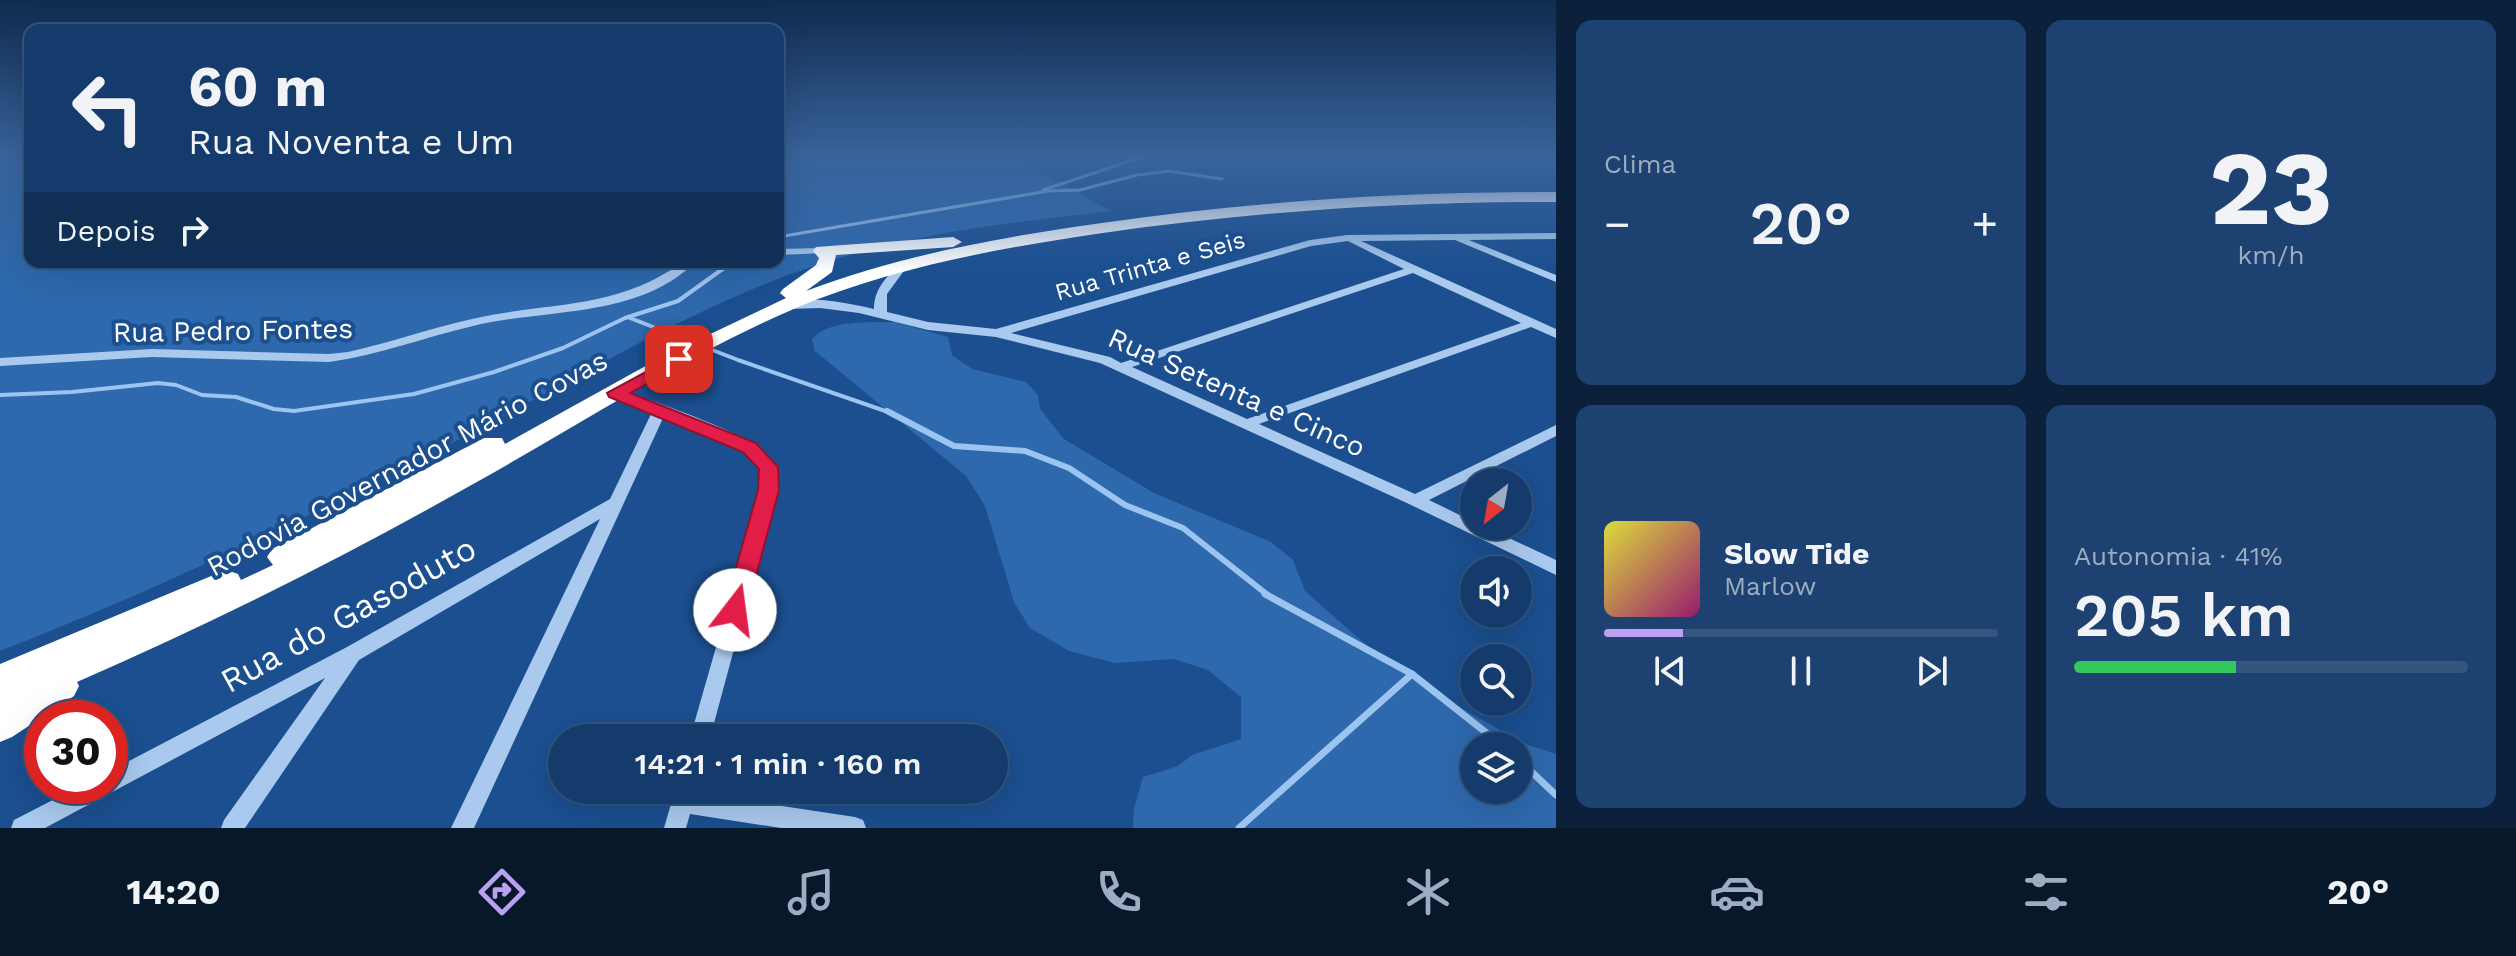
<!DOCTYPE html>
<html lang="pt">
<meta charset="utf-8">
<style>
body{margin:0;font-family:"Work Sans",sans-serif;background:#1d4271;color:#f1f3f6;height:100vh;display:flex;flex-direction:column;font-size:30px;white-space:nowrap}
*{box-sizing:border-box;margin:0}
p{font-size:26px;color:#9dadc1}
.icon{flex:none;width:44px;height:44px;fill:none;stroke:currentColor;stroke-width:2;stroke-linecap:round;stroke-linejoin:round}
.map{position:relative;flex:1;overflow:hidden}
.details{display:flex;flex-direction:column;gap:20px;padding:20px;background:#0b203b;width:960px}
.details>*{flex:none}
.guide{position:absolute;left:24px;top:24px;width:760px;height:244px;border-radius:16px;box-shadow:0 8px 32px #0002,0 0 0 2px #33557e;background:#143b6b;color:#f1f3f6;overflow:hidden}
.needle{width:52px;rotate:211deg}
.buttons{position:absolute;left:1460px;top:468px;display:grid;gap:16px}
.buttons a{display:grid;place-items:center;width:72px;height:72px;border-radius:50%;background:#143b6b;box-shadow:0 8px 32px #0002,0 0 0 2px #33557e;font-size:40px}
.speed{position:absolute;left:24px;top:700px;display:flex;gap:16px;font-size:40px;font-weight:700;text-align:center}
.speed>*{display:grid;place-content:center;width:104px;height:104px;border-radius:50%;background:#143b6b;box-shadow:0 8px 32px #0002,0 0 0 2px #33557e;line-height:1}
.speed .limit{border:12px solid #d22;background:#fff;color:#111}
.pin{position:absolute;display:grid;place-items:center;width:68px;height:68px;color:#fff;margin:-34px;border-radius:16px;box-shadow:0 4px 12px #0006}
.me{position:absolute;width:88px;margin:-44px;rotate:15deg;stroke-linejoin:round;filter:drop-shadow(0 0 6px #0008)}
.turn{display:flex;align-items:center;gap:28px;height:168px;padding:0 32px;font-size:36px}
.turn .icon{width:104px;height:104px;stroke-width:2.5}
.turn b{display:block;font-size:56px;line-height:68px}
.then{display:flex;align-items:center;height:76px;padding:0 32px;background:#0003;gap:16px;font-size:30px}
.big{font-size:60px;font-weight:600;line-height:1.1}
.details .widget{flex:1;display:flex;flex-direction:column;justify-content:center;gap:12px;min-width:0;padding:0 28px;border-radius:16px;background:#1d4271}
.details .dial{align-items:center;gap:0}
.dial b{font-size:104px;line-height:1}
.song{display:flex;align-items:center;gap:24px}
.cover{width:96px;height:96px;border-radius:12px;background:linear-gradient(135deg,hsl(60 70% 55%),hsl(320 70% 35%))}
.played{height:8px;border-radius:4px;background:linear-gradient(90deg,#bca0f2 20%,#33557e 20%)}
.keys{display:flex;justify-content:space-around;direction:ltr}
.heat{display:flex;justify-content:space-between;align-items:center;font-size:44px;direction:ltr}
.charge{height:12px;border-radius:6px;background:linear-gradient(90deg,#34c759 41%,#33557e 0)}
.details .tiles{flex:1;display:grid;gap:20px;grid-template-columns:repeat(2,1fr)}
.trip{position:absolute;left:548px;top:724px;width:460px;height:80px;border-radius:40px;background:#143b6b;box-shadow:0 8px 32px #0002,0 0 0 2px #33557e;font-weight:600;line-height:80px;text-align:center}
.tabs{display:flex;height:128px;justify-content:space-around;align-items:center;background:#08182b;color:#9dadc1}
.tabs .icon{width:56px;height:56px}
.tabs .active{color:#bca0f2}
.tabs b{font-size:36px;color:#f1f3f6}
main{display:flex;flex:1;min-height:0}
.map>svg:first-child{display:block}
.green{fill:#2e69ad;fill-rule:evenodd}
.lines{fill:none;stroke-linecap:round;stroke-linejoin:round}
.stream-far3{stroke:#9cc4f0;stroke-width:3}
.stream-far2{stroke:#9cc4f0;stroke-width:4}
.stream-far1{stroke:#9cc4f0;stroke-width:6}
.stream{stroke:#9cc4f0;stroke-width:7}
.minor{fill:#a9c9ee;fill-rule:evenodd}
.highway{fill:#fff;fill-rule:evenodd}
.route{fill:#e11d48;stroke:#92132f;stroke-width:2}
.labels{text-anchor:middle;stroke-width:8;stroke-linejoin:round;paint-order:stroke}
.far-street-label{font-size:24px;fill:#fff;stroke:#1b4f8f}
.street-label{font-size:28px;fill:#fff;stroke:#1b4f8f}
.near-street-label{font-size:34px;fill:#fff;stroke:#1b4f8f}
</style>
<main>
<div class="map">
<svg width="1556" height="828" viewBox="0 0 1556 828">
<rect width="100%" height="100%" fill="#1b4f8f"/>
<g class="green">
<path d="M0 156H30V262H778V156H1012L1111 211C1014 222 914 233 820 264 700 303 594 369 483 427 326 509 165 587 0 651Z"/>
<path d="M895 322 948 337 952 355 972 369 1026 382 1038 395 1040 409 1064 439 1154 493 1271 542 1293 560 1305 591 1365 644 1438 695 1525 744 1556 754V828H1133L1134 808 1143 777 1178 766 1192 755 1241 739V697L1208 670 1174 659 1115 663 1069 651 1030 628 1014 602 985 506 966 476 815 351 812 339C829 319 870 323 895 322ZM1474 746H1518V790H1474Z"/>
</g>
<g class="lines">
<g class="stream-far3">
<polyline points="1043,190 1145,156"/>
<polyline points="778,237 1048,191 1080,190 1137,175 1169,171 1222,179"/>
<polyline points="721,270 732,262"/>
</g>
<g class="stream-far2">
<polyline points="630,318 738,360 891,413"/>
<polyline points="0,395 72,392 158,383 176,385 202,395 236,397 274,409 294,411 414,394 494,372 563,348 625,318 678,301 724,268"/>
</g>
<polyline class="stream-far1" points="887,411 954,446 1025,451 1069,468 1125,505 1183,528 1269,596"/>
<g class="stream">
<polyline points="1265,594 1412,674 1503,746"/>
<polyline points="1518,759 1556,795"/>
<polyline points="1239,828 1412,674"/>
</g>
<g class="minor">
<polygon points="778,156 783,156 781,161 778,162"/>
<path d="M1556 233V239L1469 240 1556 275V282L1455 240 1361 241 1556 329V338L1531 327 1259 424 1415 494 1556 425V436L1429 500 1474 522V526H1483L1556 560V575L1409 504 1100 363 996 337 928 330 859 313 820 308 788 309 782 305C801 293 852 304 874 309 874 290 885 279 897 266L901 265 906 268 887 294V312L928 322 996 329 1310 240 1347 235ZM1348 241 1404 269 1121 363 1110 357 1011 333 1311 246ZM1413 273 1521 323 1247 419 1132 367Z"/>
<polygon points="822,248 826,249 826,253 778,255 778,249"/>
<path d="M683 262H695C638 319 546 308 473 326 425 337 379 355 329 362L152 357 0 366V358L152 349 329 354 348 352C390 343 430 328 472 319 550 301 614 311 683 262Z"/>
<path d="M616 389C644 397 752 435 768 455 777 466 778 477 777 490L710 738H690L761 490C762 482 763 473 759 465 750 445 685 424 664 416L474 828H451L600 519 359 660 245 828H221L224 820 325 678 45 828H11L14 820 80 786H110V771L347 647 610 499 652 412 611 396 609 393Z"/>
<polygon points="675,790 697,790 696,793 855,817 863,820 866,828 781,828 690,814 686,828 664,828"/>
</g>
<path class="highway" d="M1556 192V202C1402 201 1249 212 1096 234 995 249 891 268 796 308 684 356 581 424 475 483 346 556 213 623 77 682L79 686 74 696 12 737 0 742V664L216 574 227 570 238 574 241 580 273 565 267 557 272 549 484 438H502L505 444 660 358 786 298 780 293 783 289 816 265 819 258 813 251 816 247 953 237 962 242 953 247 836 255 832 272 806 291C901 255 1002 237 1102 223 1252 201 1404 192 1556 192Z"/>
</g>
<linearGradient id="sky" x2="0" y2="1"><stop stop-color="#0f2b4f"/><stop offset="0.57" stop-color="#39639b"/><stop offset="1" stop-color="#39639b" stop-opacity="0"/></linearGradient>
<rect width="1556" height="272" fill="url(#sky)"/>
<polygon class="route" points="679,354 685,355 688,359 685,363 630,393 756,443 778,467 779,490 747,610 744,617 735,619 727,617 724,610 758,490 759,469 743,452 609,397 607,393"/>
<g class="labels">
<g class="far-street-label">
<text transform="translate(1150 266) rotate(-16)" y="8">Rua Trinta e Seis</text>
</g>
<g class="street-label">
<text transform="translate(233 330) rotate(-1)" y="10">Rua Pedro Fontes</text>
<text transform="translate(1237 392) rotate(24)" y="10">Rua Setenta e Cinco</text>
<text transform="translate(407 463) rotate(-28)" y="10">Rodovia Governador Mário Covas</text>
</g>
<g class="near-street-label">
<text transform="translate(348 614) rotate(-29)" y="12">Rua do Gasoduto</text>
</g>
</g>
</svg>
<div class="buttons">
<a><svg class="needle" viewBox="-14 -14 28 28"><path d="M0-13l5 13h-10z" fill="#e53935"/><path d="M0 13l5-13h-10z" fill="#9dadc1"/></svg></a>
<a><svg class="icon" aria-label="sound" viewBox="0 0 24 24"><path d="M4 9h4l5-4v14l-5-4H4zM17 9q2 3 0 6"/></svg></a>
<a><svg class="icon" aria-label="search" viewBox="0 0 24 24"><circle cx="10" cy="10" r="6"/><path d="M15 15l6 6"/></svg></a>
<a><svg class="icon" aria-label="layers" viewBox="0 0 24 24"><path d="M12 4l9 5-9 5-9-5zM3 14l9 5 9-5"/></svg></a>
</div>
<div class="speed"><div class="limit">30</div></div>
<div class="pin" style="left:679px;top:359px;background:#d93025"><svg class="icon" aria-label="arrive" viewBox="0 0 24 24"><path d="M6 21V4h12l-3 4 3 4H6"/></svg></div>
<svg class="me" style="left:735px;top:610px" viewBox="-20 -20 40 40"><circle r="19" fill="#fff"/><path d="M0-13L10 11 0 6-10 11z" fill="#e11d48"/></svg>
<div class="trip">14:21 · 1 min · 160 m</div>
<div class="guide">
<div class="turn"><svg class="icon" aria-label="left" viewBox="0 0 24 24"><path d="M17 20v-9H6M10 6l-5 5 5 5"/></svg><div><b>60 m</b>Rua Noventa e Um</div></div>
<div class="then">Depois<svg class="icon" aria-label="right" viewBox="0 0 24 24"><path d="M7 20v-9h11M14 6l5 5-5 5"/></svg></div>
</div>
</div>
<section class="details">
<div class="tiles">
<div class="widget"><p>Clima</p>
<div class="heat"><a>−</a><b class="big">20°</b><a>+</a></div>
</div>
<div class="widget dial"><b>23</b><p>km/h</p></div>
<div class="widget">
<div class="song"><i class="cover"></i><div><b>Slow Tide</b><p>Marlow</p></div></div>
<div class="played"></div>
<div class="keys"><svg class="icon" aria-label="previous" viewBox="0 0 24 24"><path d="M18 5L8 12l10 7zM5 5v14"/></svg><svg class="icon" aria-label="pause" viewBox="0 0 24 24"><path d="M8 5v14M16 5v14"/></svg><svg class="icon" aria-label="next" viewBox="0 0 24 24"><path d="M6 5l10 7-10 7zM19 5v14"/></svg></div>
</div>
<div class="widget"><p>Autonomia · 41%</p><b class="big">205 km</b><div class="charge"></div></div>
</div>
</section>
</main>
<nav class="tabs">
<b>14:20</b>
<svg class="icon active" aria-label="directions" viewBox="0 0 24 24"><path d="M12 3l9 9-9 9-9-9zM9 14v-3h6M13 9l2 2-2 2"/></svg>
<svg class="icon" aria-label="music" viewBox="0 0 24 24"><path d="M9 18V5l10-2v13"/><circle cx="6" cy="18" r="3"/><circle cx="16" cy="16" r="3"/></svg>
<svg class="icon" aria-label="phone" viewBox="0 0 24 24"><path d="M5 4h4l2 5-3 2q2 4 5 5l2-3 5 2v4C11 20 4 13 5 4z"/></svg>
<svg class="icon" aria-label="climate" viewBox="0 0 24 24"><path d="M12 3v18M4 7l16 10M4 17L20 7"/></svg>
<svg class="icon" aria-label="car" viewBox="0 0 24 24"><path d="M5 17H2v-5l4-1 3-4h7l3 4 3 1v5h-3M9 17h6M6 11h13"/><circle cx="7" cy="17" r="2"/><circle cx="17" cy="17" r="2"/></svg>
<svg class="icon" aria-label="filters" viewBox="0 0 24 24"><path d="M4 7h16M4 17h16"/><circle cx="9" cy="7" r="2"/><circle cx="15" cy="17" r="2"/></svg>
<b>20°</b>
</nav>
